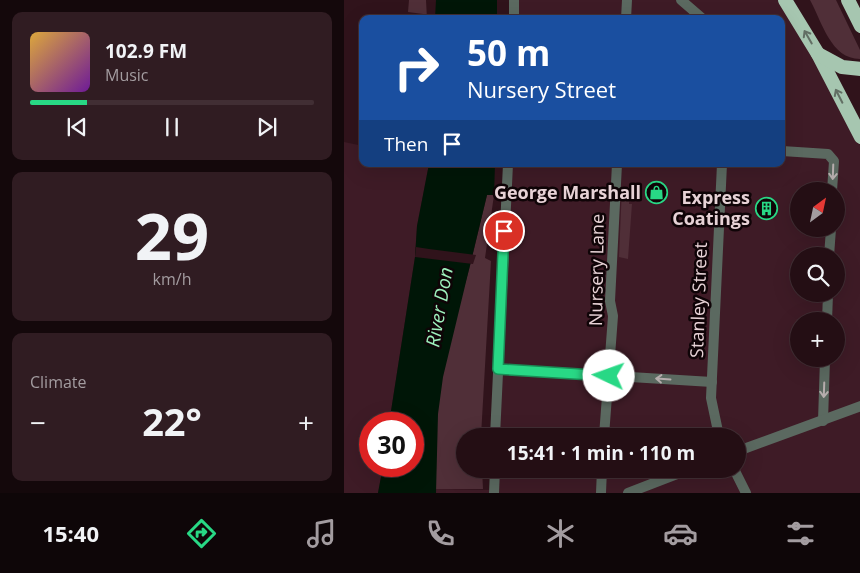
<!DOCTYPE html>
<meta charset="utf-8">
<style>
body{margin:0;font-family:"Open Sans",sans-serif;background:#301c22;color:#f1f3f6;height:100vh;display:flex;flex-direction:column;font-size:19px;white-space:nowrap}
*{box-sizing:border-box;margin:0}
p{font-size:16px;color:#a39ca0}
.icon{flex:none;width:28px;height:28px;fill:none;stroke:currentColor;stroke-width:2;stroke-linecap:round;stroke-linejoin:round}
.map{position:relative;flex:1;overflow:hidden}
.drawer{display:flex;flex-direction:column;gap:12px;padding:12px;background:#14080b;width:344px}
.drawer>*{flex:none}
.top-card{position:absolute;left:15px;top:15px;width:426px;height:152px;border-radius:10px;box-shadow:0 5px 20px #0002,0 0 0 1px #412e34;background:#1a4fa0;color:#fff;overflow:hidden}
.needle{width:32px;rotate:33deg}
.fabs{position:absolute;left:446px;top:182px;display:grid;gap:10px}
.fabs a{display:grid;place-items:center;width:55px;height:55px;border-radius:50%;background:#240e14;box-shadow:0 5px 20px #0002,0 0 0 1px #412e34;font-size:25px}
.speed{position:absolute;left:15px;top:412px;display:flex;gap:10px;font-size:25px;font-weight:700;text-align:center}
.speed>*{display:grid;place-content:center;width:65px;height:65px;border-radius:50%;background:#240e14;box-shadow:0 5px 20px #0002,0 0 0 1px #412e34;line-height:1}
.speed .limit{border:8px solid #d22;background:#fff;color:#111}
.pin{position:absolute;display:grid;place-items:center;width:42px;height:42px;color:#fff;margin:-21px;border:2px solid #fff;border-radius:50%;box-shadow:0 1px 5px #0007}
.me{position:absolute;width:55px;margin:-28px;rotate:273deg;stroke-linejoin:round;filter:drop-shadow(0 0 4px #0008)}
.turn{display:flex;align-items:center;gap:18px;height:105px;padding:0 25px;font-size:22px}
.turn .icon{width:65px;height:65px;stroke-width:2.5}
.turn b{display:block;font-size:35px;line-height:42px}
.then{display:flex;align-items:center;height:48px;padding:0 25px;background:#0003;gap:10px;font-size:19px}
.big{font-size:38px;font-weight:700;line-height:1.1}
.drawer .widget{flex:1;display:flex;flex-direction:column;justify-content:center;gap:8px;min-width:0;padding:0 18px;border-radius:10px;background:#301c22}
.drawer .dial{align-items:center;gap:0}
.dial b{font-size:65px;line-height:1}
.song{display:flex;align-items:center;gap:15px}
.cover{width:60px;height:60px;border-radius:8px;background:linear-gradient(135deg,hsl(40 70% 55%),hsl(280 70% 35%))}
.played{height:5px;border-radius:2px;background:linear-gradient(90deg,#28d885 20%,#412e34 20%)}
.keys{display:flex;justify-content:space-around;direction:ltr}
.heat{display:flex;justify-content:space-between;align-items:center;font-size:28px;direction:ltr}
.trip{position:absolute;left:112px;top:428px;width:290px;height:50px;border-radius:25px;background:#240e14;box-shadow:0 5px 20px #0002,0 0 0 1px #412e34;font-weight:700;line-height:50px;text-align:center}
.menu{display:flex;height:80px;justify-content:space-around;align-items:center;background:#0e0608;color:#a39ca0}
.menu .icon{width:35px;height:35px}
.menu .active{color:#28d885}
.menu b{font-size:22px;color:#f1f3f6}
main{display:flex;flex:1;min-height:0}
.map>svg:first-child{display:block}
.built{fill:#3e1b26;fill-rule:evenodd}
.green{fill:#502f38}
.water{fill:#001607}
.pier{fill:#30131b}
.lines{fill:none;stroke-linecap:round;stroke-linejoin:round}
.minor{stroke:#5b6960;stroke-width:10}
.trunk{stroke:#a6c6b0;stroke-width:14}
.oneway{stroke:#626f64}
.oneway2{stroke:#b6adad}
.route-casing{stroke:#1a8c56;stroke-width:12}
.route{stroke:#28d885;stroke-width:9}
.labels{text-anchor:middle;stroke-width:5;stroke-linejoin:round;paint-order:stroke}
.poi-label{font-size:18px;font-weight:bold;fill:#e7d2d6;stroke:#0f0407;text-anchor:end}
.street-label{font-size:18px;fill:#e7d2d6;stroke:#0f0407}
.water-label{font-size:19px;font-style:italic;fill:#9ef1bd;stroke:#0f0407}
</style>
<main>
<section class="drawer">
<div class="widget">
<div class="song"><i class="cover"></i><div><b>102.9 FM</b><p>Music</p></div></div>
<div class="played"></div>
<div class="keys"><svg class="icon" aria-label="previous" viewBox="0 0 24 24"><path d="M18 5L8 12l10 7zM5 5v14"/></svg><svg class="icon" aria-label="pause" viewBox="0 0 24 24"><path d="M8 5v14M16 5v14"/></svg><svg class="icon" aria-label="next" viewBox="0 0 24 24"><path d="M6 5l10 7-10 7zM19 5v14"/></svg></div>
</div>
<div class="widget dial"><b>29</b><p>km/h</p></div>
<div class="widget"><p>Climate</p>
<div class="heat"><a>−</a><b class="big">22°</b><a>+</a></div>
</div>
</section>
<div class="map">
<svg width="517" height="493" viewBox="0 0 517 493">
<rect width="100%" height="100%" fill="#30131b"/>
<g class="built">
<path d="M170 0H441L516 137V493H92L91 489 150 490 151 469H394V436H151L164 164H438V19H170ZM455 191H492V229H455ZM455 256H492V294H455ZM455 321H492V359H455Z"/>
<polygon points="0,142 19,146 19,164 85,164 73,226 71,257 45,424 26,424 26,466 39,466 34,493 0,493"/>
</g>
<g class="green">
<polygon points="65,0 82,0 83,19 79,19 79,14 64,12"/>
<path d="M466 0H492L516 50V59C487 59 478 22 466 0Z"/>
<polygon points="278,187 286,187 285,204 288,204 284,259 275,257"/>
<polygon points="143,195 150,195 141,258 147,261 137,436 121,436 121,469 138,469 139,489 91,489 92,493 82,493 88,402 126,266"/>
</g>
<g class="water">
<polygon points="92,0 153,0 153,19 91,19"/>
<polygon points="85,164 151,164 150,195 143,195 99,377 94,414 92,493 34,493 39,466 69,466 69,424 45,424 71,257 73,226"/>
</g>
<polygon class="pier" points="72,247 85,249 132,255 129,264 71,257"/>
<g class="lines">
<g class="minor">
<polyline points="170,0 170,19"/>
<polyline points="337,0 359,19"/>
<polyline points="282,19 283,0"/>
<polyline points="438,151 484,154 490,161 488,191"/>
<polyline points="485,256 487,229"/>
<polyline points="483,321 484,294"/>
<polyline points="154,369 368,382"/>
<polyline points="479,421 481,359"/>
<polyline points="151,436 164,164"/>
<polyline points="260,436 269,316 266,301 273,164"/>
<polyline points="375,436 367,398 378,164"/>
<polyline points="394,451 517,406"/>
<polyline points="390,469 402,493"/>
<polyline points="150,493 151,469"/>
<polyline points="257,493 258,469"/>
<polyline points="284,493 346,469"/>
</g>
<g class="trunk">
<polyline points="441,0 474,54 517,137"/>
<polyline points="504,0 517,26"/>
<polyline points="474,54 498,67 517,69"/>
</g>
</g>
<defs><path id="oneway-shaft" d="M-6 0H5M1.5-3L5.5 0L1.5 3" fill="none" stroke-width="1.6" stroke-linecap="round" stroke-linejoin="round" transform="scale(1.25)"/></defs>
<g class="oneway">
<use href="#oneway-shaft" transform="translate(464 37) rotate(-120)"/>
<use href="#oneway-shaft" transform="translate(495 96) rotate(-117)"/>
</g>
<g class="oneway2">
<use href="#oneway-shaft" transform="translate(489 172) rotate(92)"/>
<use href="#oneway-shaft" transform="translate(319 379) rotate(-176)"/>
<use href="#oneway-shaft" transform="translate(480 390) rotate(92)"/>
</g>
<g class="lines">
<defs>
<polyline id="route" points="160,231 154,369 265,376"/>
</defs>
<use href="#route" class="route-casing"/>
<use href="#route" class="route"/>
</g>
<defs>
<symbol id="shop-ring" viewBox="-11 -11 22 22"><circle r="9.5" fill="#0f0407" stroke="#28d885" stroke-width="1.5"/><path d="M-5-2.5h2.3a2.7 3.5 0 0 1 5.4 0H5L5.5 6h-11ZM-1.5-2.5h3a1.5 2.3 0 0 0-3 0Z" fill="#28d885"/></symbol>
<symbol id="building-ring" viewBox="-11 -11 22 22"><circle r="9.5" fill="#0f0407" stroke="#28d885" stroke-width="1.5"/><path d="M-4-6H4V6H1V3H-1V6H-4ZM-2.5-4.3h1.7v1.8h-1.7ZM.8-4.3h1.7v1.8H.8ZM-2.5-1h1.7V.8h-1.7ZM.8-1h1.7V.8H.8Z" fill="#28d885"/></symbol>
</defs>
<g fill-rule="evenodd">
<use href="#shop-ring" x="300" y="180" width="25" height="25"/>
<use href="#building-ring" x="410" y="196" width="25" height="25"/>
</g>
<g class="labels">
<g class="poi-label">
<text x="297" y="199">George Marshall</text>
<text x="406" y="204">Express<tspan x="406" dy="21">Coatings</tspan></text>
</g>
<g class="street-label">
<text transform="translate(253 270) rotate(-89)" y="6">Nursery Lane</text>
<text transform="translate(355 300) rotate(-88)" y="6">Stanley Street</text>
</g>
<g class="water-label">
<text transform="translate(95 307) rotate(-80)" y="7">River Don</text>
</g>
</g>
</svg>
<div class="fabs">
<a><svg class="needle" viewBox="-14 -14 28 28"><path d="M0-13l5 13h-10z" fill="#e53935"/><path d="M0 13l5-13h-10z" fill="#a39ca0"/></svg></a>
<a><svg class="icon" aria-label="search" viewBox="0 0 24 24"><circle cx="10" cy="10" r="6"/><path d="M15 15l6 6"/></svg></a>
<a>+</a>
</div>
<div class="speed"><div class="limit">30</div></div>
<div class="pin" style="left:160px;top:231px;background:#d93025"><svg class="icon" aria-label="arrive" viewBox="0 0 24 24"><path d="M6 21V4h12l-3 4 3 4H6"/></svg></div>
<svg class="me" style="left:265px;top:376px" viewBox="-20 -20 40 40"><circle r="19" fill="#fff"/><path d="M0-13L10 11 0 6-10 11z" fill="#28d885"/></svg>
<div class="trip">15:41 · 1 min · 110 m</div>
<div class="top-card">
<div class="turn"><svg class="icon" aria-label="right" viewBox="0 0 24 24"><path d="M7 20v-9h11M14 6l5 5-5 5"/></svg><div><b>50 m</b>Nursery Street</div></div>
<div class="then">Then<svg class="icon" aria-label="arrive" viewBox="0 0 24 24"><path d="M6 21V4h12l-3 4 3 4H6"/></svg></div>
</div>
</div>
</main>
<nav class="menu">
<b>15:40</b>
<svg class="icon active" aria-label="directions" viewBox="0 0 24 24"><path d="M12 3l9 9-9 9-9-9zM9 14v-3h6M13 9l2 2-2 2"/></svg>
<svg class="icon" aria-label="music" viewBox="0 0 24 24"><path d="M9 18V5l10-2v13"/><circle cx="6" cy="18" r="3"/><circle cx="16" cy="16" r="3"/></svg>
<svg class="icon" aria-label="phone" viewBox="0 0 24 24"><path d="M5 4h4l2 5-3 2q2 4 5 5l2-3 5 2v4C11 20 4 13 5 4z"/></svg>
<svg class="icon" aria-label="climate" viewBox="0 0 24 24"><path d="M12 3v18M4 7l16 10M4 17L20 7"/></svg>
<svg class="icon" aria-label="car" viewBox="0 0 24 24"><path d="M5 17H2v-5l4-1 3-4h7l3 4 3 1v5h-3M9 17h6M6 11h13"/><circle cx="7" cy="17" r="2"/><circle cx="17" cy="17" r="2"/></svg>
<svg class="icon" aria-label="filters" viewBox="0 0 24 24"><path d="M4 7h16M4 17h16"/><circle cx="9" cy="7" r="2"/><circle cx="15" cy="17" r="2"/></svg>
</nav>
